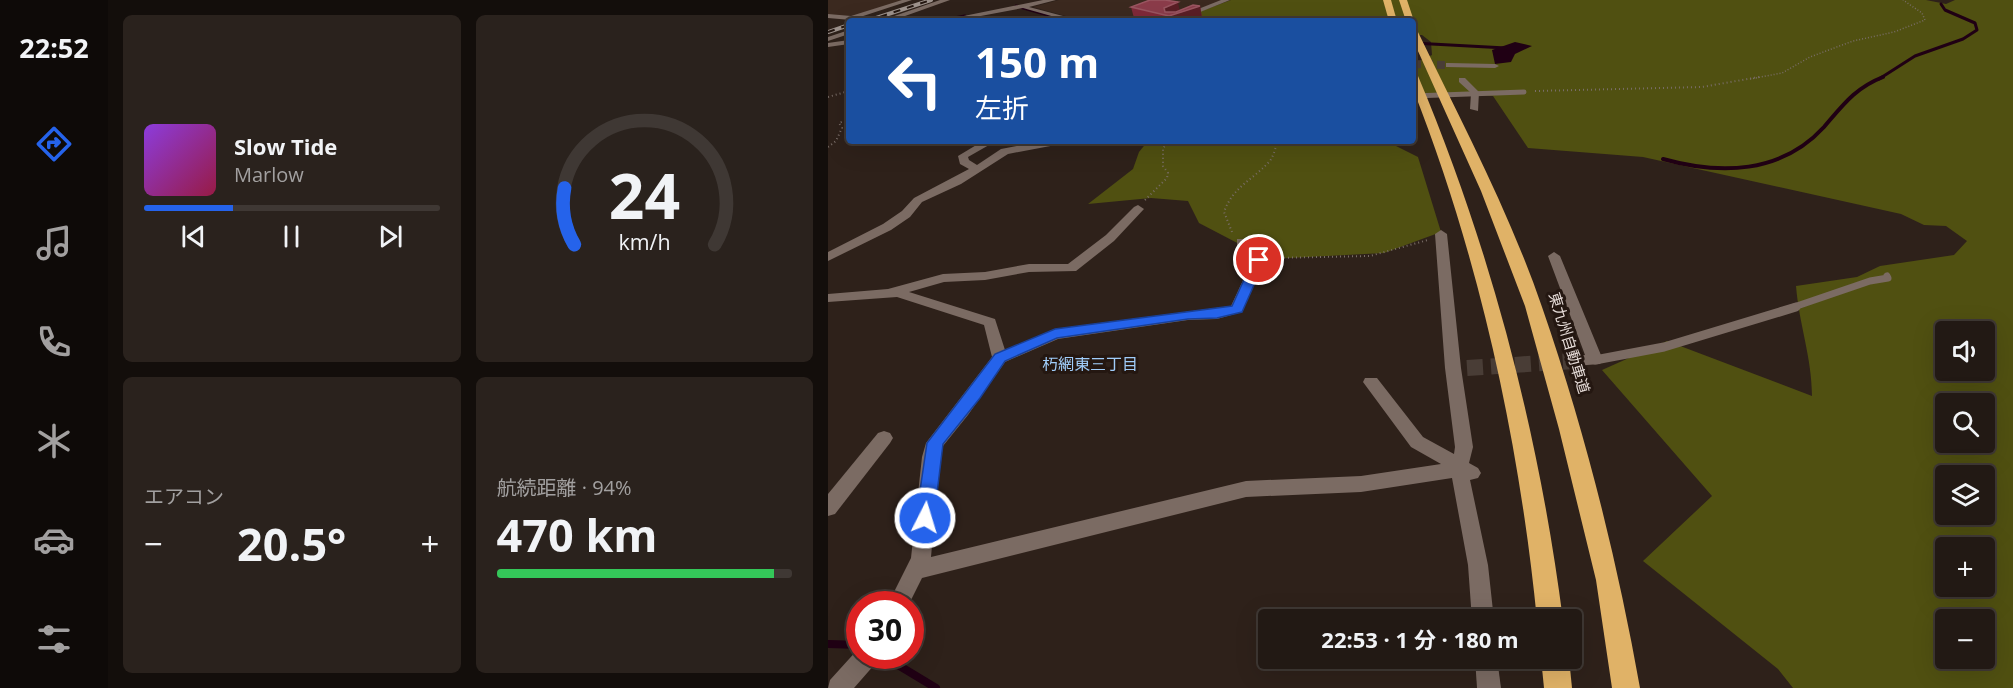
<!DOCTYPE html>
<html lang="ja">
<meta charset="utf-8">
<style>
body{margin:0;font-family:"Open Sans","Noto Sans JP",sans-serif;background:#2a221d;color:#f1f3f6;height:100vh;display:flex;flex-direction:column;font-size:22px;white-space:nowrap}
*{box-sizing:border-box;margin:0}
p{font-size:20px;color:#a2a0a0}
.icon{flex:none;width:33px;height:33px;fill:none;stroke:currentColor;stroke-width:2;stroke-linecap:round;stroke-linejoin:round}
.map{position:relative;flex:1;overflow:hidden}
.panel{display:flex;flex-direction:column;gap:15px;padding:15px;background:#130e0b;width:720px}
.panel>*{flex:none}
.top-card{position:absolute;left:18px;top:18px;width:570px;height:126px;border-radius:6px;box-shadow:0 6px 24px #0002,0 0 0 2px #3f3834;background:#1a4fa0;color:#fff;overflow:hidden}
.controls{position:absolute;left:1107px;top:321px;display:grid;gap:12px}
.controls a{display:grid;place-items:center;width:60px;height:60px;border-radius:6px;background:#221914;box-shadow:0 6px 24px #0002,0 0 0 2px #3f3834;font-size:30px}
.speed{position:absolute;left:18px;top:591px;display:flex;gap:12px;font-size:30px;font-weight:700;text-align:center}
.speed>*{display:grid;place-content:center;width:78px;height:78px;border-radius:50%;background:#221914;box-shadow:0 6px 24px #0002,0 0 0 2px #3f3834;line-height:1}
.speed .limit{border:9px solid #d22;background:#fff;color:#111}
.pin{position:absolute;display:grid;place-items:center;width:51px;height:51px;color:#fff;margin:-26px;border:3px solid #fff;border-radius:50%;box-shadow:0 2px 6px #0007}
.me{position:absolute;width:66px;margin:-33px;rotate:5deg;stroke-linejoin:round;filter:drop-shadow(0 0 4px #0008)}
.turn{display:flex;align-items:center;gap:21px;height:126px;padding:0 30px;font-size:27px}
.turn .icon{width:78px;height:78px;stroke-width:2.5}
.turn b{display:block;font-size:42px;line-height:51px}
.big{font-size:45px;font-weight:700;line-height:1.1}
.panel .widget{flex:1;display:flex;flex-direction:column;justify-content:center;gap:9px;min-width:0;padding:0 21px;border-radius:9px;background:#2a221d}
.panel .dial{align-items:center;gap:0}
.dial svg{height:156px;overflow:visible;fill:none;stroke:#3f3834;stroke-width:7;stroke-linecap:round;text-anchor:middle}
.dial text{fill:#f1f3f6;stroke:none}
.song{display:flex;align-items:center;gap:18px}
.cover{width:72px;height:72px;border-radius:9px;background:linear-gradient(135deg,hsl(270 70% 55%),hsl(340 70% 35%))}
.played{height:6px;border-radius:3px;background:linear-gradient(90deg,#2563eb 30%,#3f3834 30%)}
.keys{display:flex;justify-content:space-around;direction:ltr}
.heat{display:flex;justify-content:space-between;align-items:center;font-size:33px;direction:ltr}
.charge{height:9px;border-radius:4px;background:linear-gradient(90deg,#34c759 94%,#3f3834 0)}
.panel .tiles{flex:1;display:grid;gap:15px;grid-template-columns:repeat(2,1fr)}
.trip{position:absolute;left:430px;top:609px;width:324px;height:60px;border-radius:6px;background:#221914;box-shadow:0 6px 24px #0002,0 0 0 2px #3f3834;font-weight:700;line-height:60px;text-align:center}
main{display:flex;flex:1;min-height:0}
.tab-bar{display:flex;flex-direction:column;width:108px;justify-content:space-around;align-items:center;background:#0e0a08;color:#a2a0a0}
.tab-bar .icon{width:42px;height:42px}
.tab-bar .current{color:#2563eb}
.tab-bar b{font-size:27px;color:#f1f3f6}
.map>svg:first-child{display:block}
.built{fill:#3b291f}
.green{fill:#505011;fill-rule:evenodd}
.water{fill:#200014}
.lines{fill:none;stroke-linecap:round;stroke-linejoin:round}
.stream-far2{stroke:#200014;stroke-width:3}
.stream-far1{stroke:#200014;stroke-width:4}
.stream{stroke:#200014;stroke-width:8}
.street-tunnel-far1{stroke:#493d36;stroke-width:8;stroke-dasharray:8 4;stroke-linecap:butt}
.street-tunnel{stroke:#493d36;stroke-width:16;stroke-dasharray:16 8;stroke-linecap:butt}
.path-far1{stroke:#796d67;stroke-width:1.5;stroke-dasharray:1 2;stroke-linecap:butt}
.path{stroke:#796d67;stroke-width:2;stroke-dasharray:1 3;stroke-linecap:butt}
.lane-far2{stroke:#7b6b63;stroke-width:5}
.lane-far1{stroke:#7b6b63;stroke-width:7}
.lane{stroke:#7b6b63;stroke-width:9}
.street{fill:#7b6b63;fill-rule:evenodd}
.secondary{fill:#7b6b63;fill-rule:evenodd}
.highway{fill:#e0b267;fill-rule:evenodd}
.rail-casing{stroke:#9d928c;stroke-width:4}
.rail{stroke:#241711;stroke-width:2;stroke-dasharray:7;stroke-linecap:butt}
.wall{fill:#802939}
.shaded-wall{fill:#5a1e25}
.building{fill:#8b3c4a;stroke:#995560;stroke-width:1.5}
.route{fill:#2563eb;stroke:#184099;stroke-width:1.5}
.labels{text-anchor:middle;stroke-width:6;stroke-linejoin:round;paint-order:stroke}
.street-label{font-size:15px;fill:#e5dbd7;stroke:#241711}
.neighbourhood-label{font-size:16px;fill:#a0cdfa;stroke:#241711}
</style>
<main>
<nav class="tab-bar">
<b>22:52</b>
<svg class="icon current" aria-label="directions" viewBox="0 0 24 24"><path d="M12 3l9 9-9 9-9-9zM9 14v-3h6M13 9l2 2-2 2"/></svg>
<svg class="icon" aria-label="music" viewBox="0 0 24 24"><path d="M9 18V5l10-2v13"/><circle cx="6" cy="18" r="3"/><circle cx="16" cy="16" r="3"/></svg>
<svg class="icon" aria-label="phone" viewBox="0 0 24 24"><path d="M5 4h4l2 5-3 2q2 4 5 5l2-3 5 2v4C11 20 4 13 5 4z"/></svg>
<svg class="icon" aria-label="climate" viewBox="0 0 24 24"><path d="M12 3v18M4 7l16 10M4 17L20 7"/></svg>
<svg class="icon" aria-label="car" viewBox="0 0 24 24"><path d="M5 17H2v-5l4-1 3-4h7l3 4 3 1v5h-3M9 17h6M6 11h13"/><circle cx="7" cy="17" r="2"/><circle cx="17" cy="17" r="2"/></svg>
<svg class="icon" aria-label="filters" viewBox="0 0 24 24"><path d="M4 7h16M4 17h16"/><circle cx="9" cy="7" r="2"/><circle cx="15" cy="17" r="2"/></svg>
</nav>
<section class="panel">
<div class="tiles">
<div class="widget">
<div class="song"><i class="cover"></i><div><b>Slow Tide</b><p>Marlow</p></div></div>
<div class="played"></div>
<div class="keys"><svg class="icon" aria-label="previous" viewBox="0 0 24 24"><path d="M18 5L8 12l10 7zM5 5v14"/></svg><svg class="icon" aria-label="pause" viewBox="0 0 24 24"><path d="M8 5v14M16 5v14"/></svg><svg class="icon" aria-label="next" viewBox="0 0 24 24"><path d="M6 5l10 7-10 7zM19 5v14"/></svg></div>
</div>
<div class="widget dial"><svg viewBox="0 0 100 80">
<path d="M14 69A42 42 0 1 1 86 69"/>
<path d="M14 69A42 42 0 0 1 9 40" stroke="#2563eb"/>
<text x="50" y="56" font-size="32" font-weight="700">24</text>
<text x="50" y="72" font-size="11">km/h</text>
</svg></div>
<div class="widget"><p>エアコン</p>
<div class="heat"><a>−</a><b class="big">20.5°</b><a>+</a></div>
</div>
<div class="widget"><p>航続距離 · 94%</p><b class="big">470 km</b><div class="charge"></div></div>
</div>
</section>
<div class="map">
<svg width="1185" height="688" viewBox="0 0 1185 688">
<rect width="100%" height="100%" fill="#2e211a"/>
<g class="built">
<polygon points="0,0 79,0 23,18 0,16"/>
<polygon points="231,0 396,0 339,21 256,21 205,7"/>
</g>
<g class="green">
<path d="M403 0H1098L1118 4 1127 0H1185V688H965L950 669 815 561 884 496 774 370 839 341 984 396C984 358 971 324 968 286L1029 277 1052 266 1126 255 1139 241 1118 226 1096 225 1073 214 815 157 700 148 665 96C641 95 606 90 585 102V64L604 55 603 42 594 35H585V21L371 20 374 18 368 13ZM1118 332H1156V370H1118ZM1118 404H1156V442H1118ZM1118 476H1156V514H1118ZM1118 548H1156V586H1118ZM1118 620H1156V658H1118Z"/>
<polygon points="320,141 565,141 566,145 590,157 613,232 556,253 440,259 371,223 360,201 323,198 260,204 305,169 311,152"/>
</g>
<polygon class="water" points="687,42 704,46 687,54 683,62 667,64 664,50"/>
<g class="lines">
<g class="stream-far2">
<polyline points="188,6 241,21"/>
<polyline points="109,21 137,16"/>
<polyline points="585,43 678,48"/>
<polyline points="1051,79 1087,56 1135,39 1149,30 1147,23 1117,10 1113,4"/>
</g>
<path class="stream-far1" d="M835 159C892 175 953 174 996 127 1015 105 1027 88 1055 77"/>
<g class="stream">
<polyline points="0,644 32,645"/>
<polyline points="55,656 108,688"/>
</g>
<polyline class="street-tunnel-far1" points="585,64 621,65"/>
<polyline class="street-tunnel" points="639,368 746,361"/>
<polyline class="path-far1" points="922,79 954,73 982,57 1025,41 1066,32 1097,20 1094,13 1075,0"/>
<g class="path">
<polyline points="707,91 874,87 931,77"/>
<polyline points="0,97 21,91"/>
<polyline points="0,147 8,141 14,128 11,123 21,119"/>
<polyline points="317,200 339,178 340,173 335,166 335,148 342,141"/>
<path d="M404 232 396 212C405 187 423 181 440 163 446 157 447 148 450 141"/>
<polyline points="444,258 542,256 600,240"/>
</g>
<polyline class="lane-far2" points="585,96 696,92"/>
<polyline class="lane-far1" points="963,308 1042,281 1060,278 1059,276"/>
<polyline class="lane" points="767,360 836,347 968,307"/>
<g class="street">
<polygon points="74,0 84,0 23,20 0,18 0,14 23,16"/>
<polygon points="215,0 228,0 201,7 254,21 241,21 195,8 126,21 111,21"/>
<polygon points="393,0 402,0 350,21 340,21"/>
<polygon points="21,40 21,44 0,47 0,43"/>
<polygon points="621,63 667,64 671,66 667,68 618,67 618,63"/>
<polygon points="631,78 637,78 651,92 650,111 642,109 643,93 631,82"/>
<polygon points="155,141 168,141 140,157 141,160 149,165 173,149 216,141 238,141 233,144 180,154 133,184 94,202 82,217 63,230 0,261 0,252 55,224 74,211 86,198 141,169 132,164 130,156"/>
<polygon points="310,205 316,209 286,241 248,271 201,272 157,280 116,282 81,292 167,319 177,350 227,329 403,306 424,261 409,245 409,239 417,239 437,260 414,312 389,319 360,320 230,339 177,362 140,415 115,446 112,457 103,557 418,481 533,476 613,464 583,447 535,382 537,378 549,378 595,437 626,454 627,447 617,368 607,234 613,230 619,234 633,368 645,447 641,463 650,468 653,473 650,478 642,480 660,565 666,620 644,620 640,565 624,478 533,492 418,497 94,578 81,604 60,604 83,558 94,457 98,443 164,357 156,325 69,297 0,302 0,294 60,289 115,274 157,272 201,264 240,264 278,235 306,207"/>
<polygon points="726,252 732,256 775,360 772,364 746,366 738,361 741,357 757,355 720,256"/>
<polygon points="56,431 62,433 65,438 62,443 7,514 0,516 0,494 50,433"/>
<polygon points="31,648 32,656 50,656 47,664 26,688 0,688 2,680"/>
<polygon points="647,658 669,658 673,688 649,688"/>
</g>
<g class="secondary">
<polygon points="112,0 122,0 63,21 52,21"/>
<polygon points="21,30 21,34 0,41 0,37"/>
</g>
<g class="highway">
<polygon points="555,0 563,0 569,21 561,21"/>
<polygon points="571,0 579,0 586,21 585,23 578,21"/>
<path d="M585 27 589 30C633 121 681 211 714 307 757 431 789 559 812 688H784L768 580 731 429 697 306 653 191 585 40Z"/>
<path d="M585 73 590 76C663 249 711 433 735 620H709C691 439 651 257 585 89Z"/>
<polygon points="713,658 741,658 744,688 716,688"/>
</g>
<defs>
<g id="rail">
<polyline points="39,21 103,0"/>
<polyline points="0,32 21,25"/>
</g>
</defs>
<use href="#rail" class="rail-casing"/>
<use href="#rail" class="rail"/>
</g>
<polygon class="wall" points="372,6 374,18 365,21 318,21 306,18 303,7 352,10"/>
<polygon class="shaded-wall" points="350,2 352,13 372,6 374,18 365,21 342,21 341,16 338,16 336,8"/>
<polygon class="building" points="322,0 337,0 350,2 336,8 337,12 348,12 365,5 372,6 341,16 303,7"/>
<polygon class="route" points="431,256 437,260 414,312 389,318 360,319 229,338 177,361 152,398 115,444 106,518 103,524 97,526 91,524 88,518 99,443 167,354 227,329 404,306 425,260"/>
<g class="labels">
<g class="street-label">
<text transform="translate(741 343) rotate(73)" y="5">東九州自動車道</text>
</g>
<g class="neighbourhood-label">
<text x="262" y="370">朽網東三丁目</text>
</g>
</g>
</svg>
<div class="controls">
<a><svg class="icon" aria-label="sound" viewBox="0 0 24 24"><path d="M4 9h4l5-4v14l-5-4H4zM17 9q2 3 0 6"/></svg></a>
<a><svg class="icon" aria-label="search" viewBox="0 0 24 24"><circle cx="10" cy="10" r="6"/><path d="M15 15l6 6"/></svg></a>
<a><svg class="icon" aria-label="layers" viewBox="0 0 24 24"><path d="M12 4l9 5-9 5-9-5zM3 14l9 5 9-5"/></svg></a>
<a>+</a>
<a>−</a>
</div>
<div class="speed"><div class="limit">30</div></div>
<div class="pin" style="left:431px;top:260px;background:#d93025"><svg class="icon" aria-label="arrive" viewBox="0 0 24 24"><path d="M6 21V4h12l-3 4 3 4H6"/></svg></div>
<svg class="me" style="left:97px;top:518px" viewBox="-20 -20 40 40"><circle r="17" fill="#2563eb" stroke="#fff" stroke-width="3"/><path d="M0-11L8 9 0 5-8 9z" fill="#fff"/></svg>
<div class="trip">22:53 · 1 分 · 180 m</div>
<div class="top-card">
<div class="turn"><svg class="icon" aria-label="left" viewBox="0 0 24 24"><path d="M17 20v-9H6M10 6l-5 5 5 5"/></svg><div><b>150 m</b>左折</div></div>
</div>
</div>
</main>
